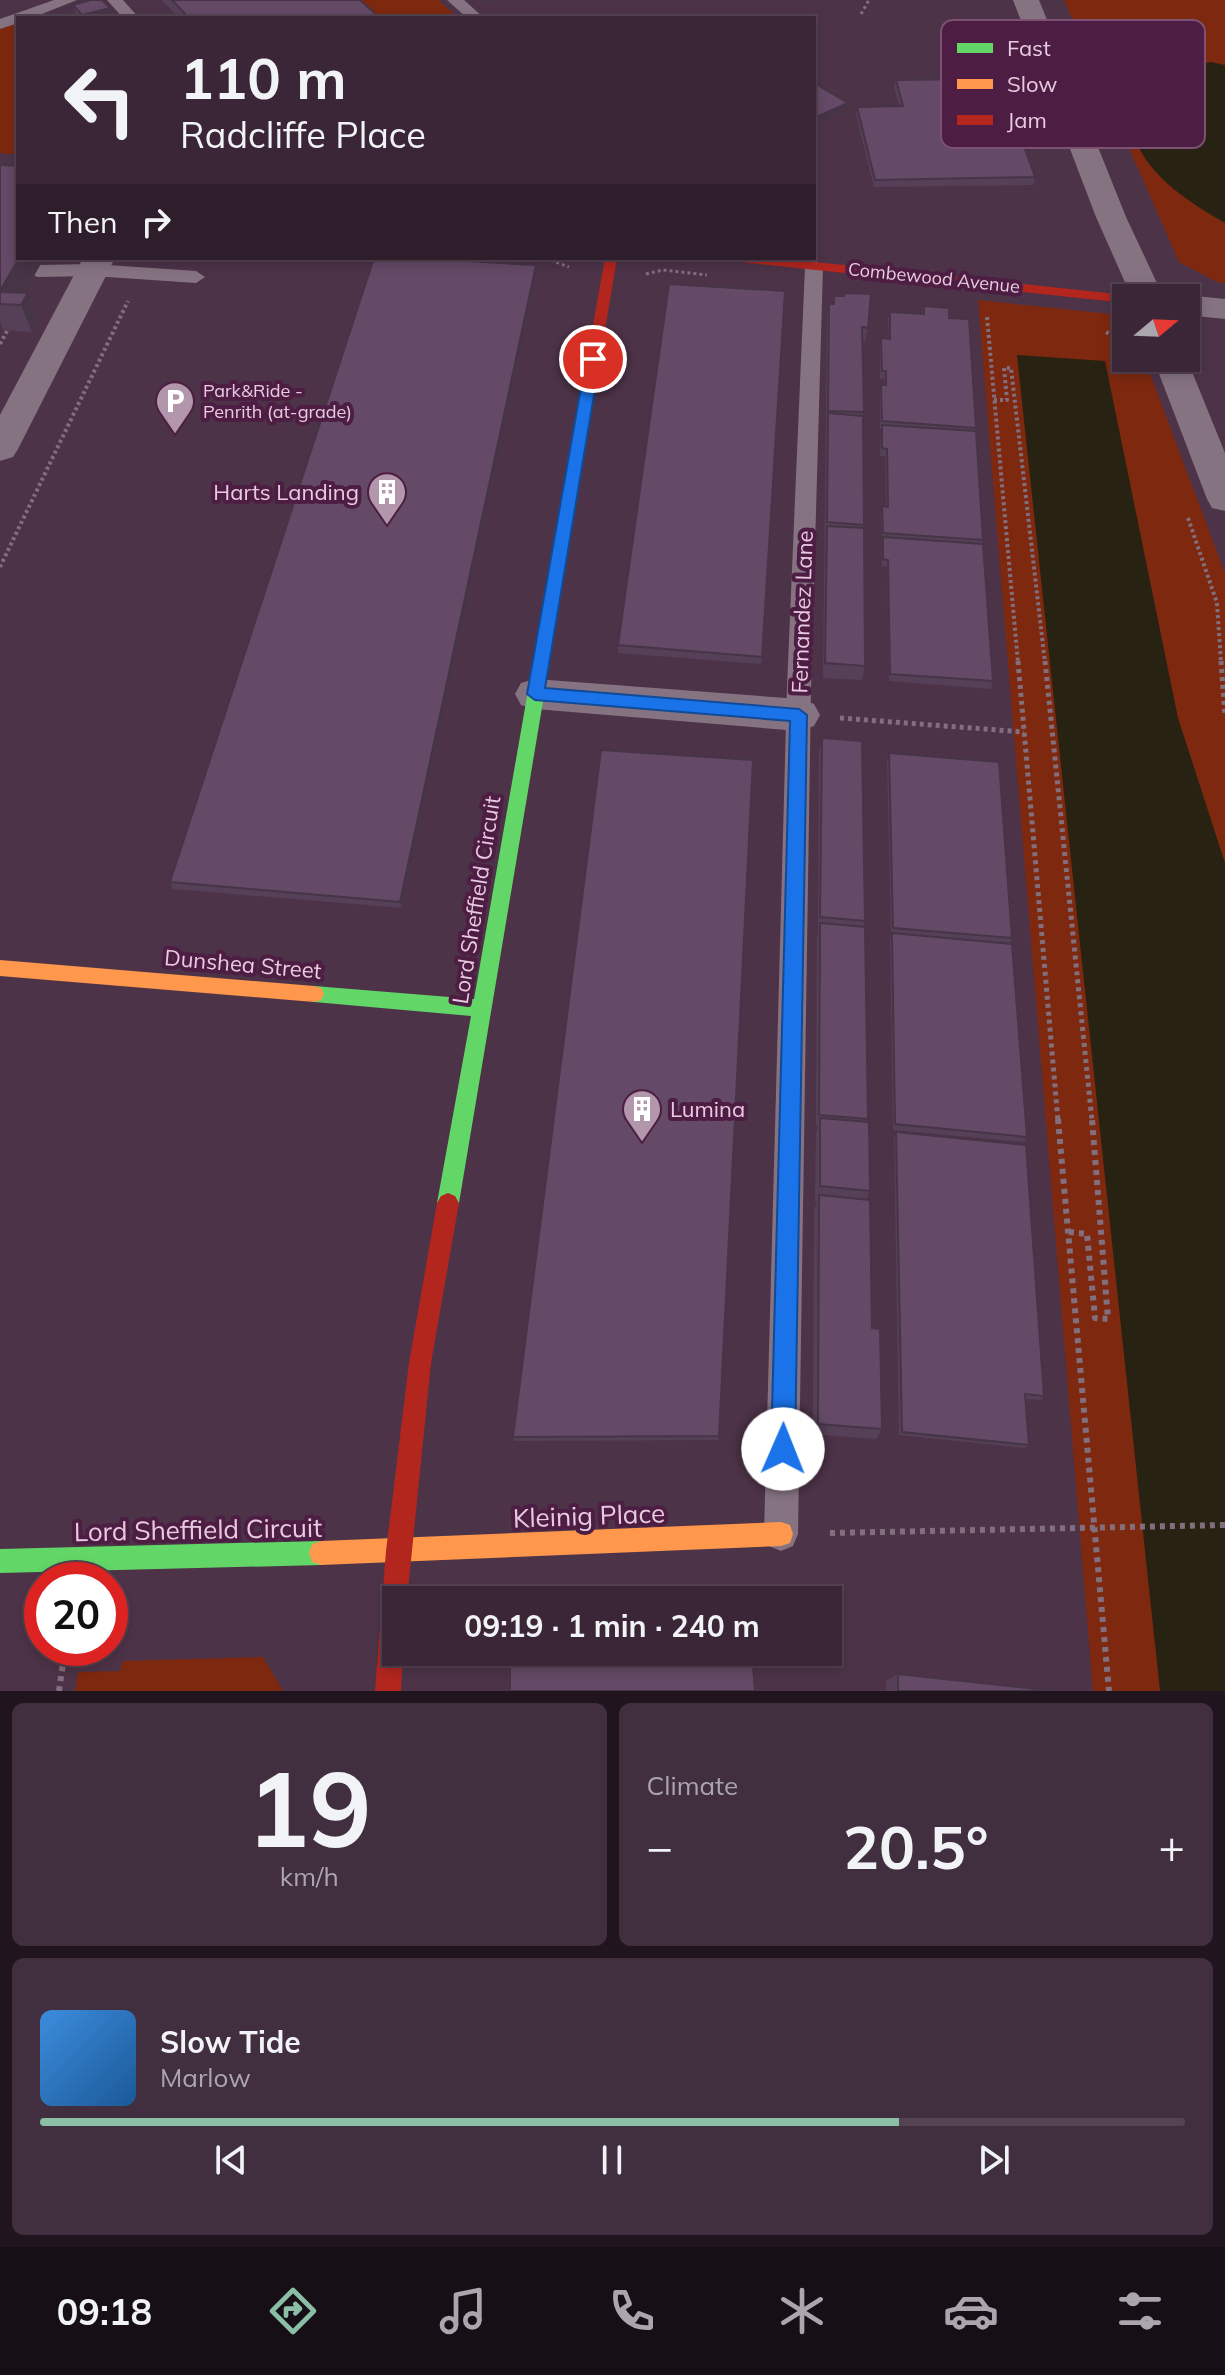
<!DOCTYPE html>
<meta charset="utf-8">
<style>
body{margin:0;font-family:Mulish,sans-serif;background:#412e3e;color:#f1f3f6;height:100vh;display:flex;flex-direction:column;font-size:30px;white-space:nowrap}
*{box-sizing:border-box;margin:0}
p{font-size:26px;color:#aba5ad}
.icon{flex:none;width:44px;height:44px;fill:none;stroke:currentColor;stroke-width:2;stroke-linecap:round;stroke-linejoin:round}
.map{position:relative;height:1691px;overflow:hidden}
.panel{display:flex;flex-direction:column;gap:12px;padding:12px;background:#20151e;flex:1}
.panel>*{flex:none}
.banner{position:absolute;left:16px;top:16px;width:800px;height:244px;border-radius:0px;box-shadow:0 4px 12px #0003,0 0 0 2px #544351;background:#3a2636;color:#f1f3f6;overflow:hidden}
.needle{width:52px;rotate:71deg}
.controls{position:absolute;left:1112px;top:284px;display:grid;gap:16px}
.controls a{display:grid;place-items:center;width:88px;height:88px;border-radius:0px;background:#3a2636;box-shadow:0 4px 12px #0003,0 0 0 2px #544351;font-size:40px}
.speed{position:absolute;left:24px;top:1562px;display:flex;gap:16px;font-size:40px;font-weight:700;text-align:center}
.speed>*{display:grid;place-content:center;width:104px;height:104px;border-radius:50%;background:#3a2636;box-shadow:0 4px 12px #0003,0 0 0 2px #544351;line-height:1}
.speed .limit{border:12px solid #d22;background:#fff;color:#111}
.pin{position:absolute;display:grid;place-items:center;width:68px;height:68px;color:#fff;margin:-34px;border:4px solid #fff;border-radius:50%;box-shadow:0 2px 8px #0007}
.me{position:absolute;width:88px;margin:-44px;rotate:1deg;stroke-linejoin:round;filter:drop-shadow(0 0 6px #0008)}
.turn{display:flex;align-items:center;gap:28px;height:168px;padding:0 32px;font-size:36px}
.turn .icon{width:104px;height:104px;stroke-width:2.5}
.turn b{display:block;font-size:56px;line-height:68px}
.then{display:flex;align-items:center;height:76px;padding:0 32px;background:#0003;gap:16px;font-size:30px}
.big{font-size:60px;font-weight:700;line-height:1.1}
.panel .widget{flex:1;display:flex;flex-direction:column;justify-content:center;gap:12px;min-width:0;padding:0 28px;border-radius:12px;background:#412e3e}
.panel .dial{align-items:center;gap:0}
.dial b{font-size:104px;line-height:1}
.song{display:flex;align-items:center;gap:24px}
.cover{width:96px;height:96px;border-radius:12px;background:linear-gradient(135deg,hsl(210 70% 55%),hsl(210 70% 35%))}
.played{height:8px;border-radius:4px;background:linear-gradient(90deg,#8abfa5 75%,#544351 75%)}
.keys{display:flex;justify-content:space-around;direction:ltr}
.heat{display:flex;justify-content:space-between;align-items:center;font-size:44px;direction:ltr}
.panel .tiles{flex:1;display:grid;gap:12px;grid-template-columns:1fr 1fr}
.widget:last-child{grid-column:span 2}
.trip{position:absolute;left:382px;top:1586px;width:460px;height:80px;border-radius:0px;background:#3a2636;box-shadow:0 4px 12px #0003,0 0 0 2px #544351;font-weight:700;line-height:80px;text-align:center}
.tabs{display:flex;height:128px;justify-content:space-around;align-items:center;background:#170f16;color:#aba5ad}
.tabs .icon{width:56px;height:56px}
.tabs .selected{color:#8abfa5}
.tabs b{font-size:36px;color:#f1f3f6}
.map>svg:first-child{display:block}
.green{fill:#7e280f}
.water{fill:#282212}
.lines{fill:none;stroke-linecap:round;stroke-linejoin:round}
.path-far3{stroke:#826f7e;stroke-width:3;stroke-dasharray:3 3;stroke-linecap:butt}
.path-far2{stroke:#826f7e;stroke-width:4;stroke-dasharray:3 3;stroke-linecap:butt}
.path-far1{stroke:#826f7e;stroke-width:5;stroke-dasharray:4 4;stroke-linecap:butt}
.path{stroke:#826f7e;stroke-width:6;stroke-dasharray:5 5;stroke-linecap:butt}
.lane{fill:#867382;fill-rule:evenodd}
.street{fill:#867382;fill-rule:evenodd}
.fast{fill:#63d668;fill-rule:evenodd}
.slow{fill:#ff974d;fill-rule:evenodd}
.jam{fill:#b3261e;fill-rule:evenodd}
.wall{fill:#564058}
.shaded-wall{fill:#463447}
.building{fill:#644a66;stroke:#463447;stroke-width:2}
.route{fill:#1a73e8;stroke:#114b97;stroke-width:2}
.labels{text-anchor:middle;stroke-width:8;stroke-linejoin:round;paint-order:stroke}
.far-street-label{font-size:18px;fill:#e9cbe1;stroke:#4d1d43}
.far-poi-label{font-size:18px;fill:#e9cbe1;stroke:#4d1d43;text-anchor:start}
.poi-label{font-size:22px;fill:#e9cbe1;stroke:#4d1d43;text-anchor:end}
.street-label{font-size:22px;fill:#e9cbe1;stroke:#4d1d43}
.near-street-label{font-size:26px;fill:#e9cbe1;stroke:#4d1d43}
.key{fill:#4d1d43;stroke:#7c5172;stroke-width:2}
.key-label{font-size:22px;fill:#e9cbe1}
</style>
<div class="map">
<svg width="1225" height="1691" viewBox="0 0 1225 1691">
<rect width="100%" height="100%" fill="#4d3348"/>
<g class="green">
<polygon points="347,0 438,0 454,14 441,18 366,18"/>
<polygon points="1064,0 1225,0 1225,283 1217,282 1179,262"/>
<polygon points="18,23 18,155 0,153 0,29"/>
<polygon points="978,300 1111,314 1126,322 1126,358 1144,358 1225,573 1225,1691 1093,1691"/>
<polygon points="263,1657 283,1691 75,1691 78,1672 121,1671 122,1661"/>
</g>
<g class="water">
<path d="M1211 62 1225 65V223C1191 203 1150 178 1135 139 1132 129 1135 113 1135 102 1158 83 1180 67 1211 62Z"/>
<polygon points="1017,355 1105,361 1178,718 1225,863 1225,1691 1160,1691"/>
</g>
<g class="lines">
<g class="path-far3">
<polyline points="861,14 869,0"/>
<polyline points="545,258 569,267"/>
<polyline points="646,274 663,270 707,275"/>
</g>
<g class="path-far2">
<polyline points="987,317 1018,663"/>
<polyline points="1106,332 1126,344"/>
<polyline points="0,344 7,331"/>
<polyline points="994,400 1007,400 1004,368 1011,368 1045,663"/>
<polyline points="1188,518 1217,603 1221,663"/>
<polyline points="0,567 128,301"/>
</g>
<g class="path-far1">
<polyline points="1018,661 1058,1121"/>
<polyline points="1045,661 1092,1121"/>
<polyline points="1221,661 1225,716"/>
<polyline points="840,718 1024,732"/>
</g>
<g class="path">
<polyline points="1058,1119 1109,1691"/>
<polyline points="1069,1232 1087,1234 1095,1318 1108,1319 1092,1119"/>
<polyline points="830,1533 1225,1525"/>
<polyline points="59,1691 65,1649"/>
</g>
<g class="lane">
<polygon points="54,0 77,0 32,18 18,18 18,23 0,29 0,19"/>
<polygon points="107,0 123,0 139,18 123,18"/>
<polygon points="447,0 464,0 484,18 467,18"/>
<polygon points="814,260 823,266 811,687 798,1534 793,1546 781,1551 769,1546 764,1534 787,687 805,266"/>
<polygon points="93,264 196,271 205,277 196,283 93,276 37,277 28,271 37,265"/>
</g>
<g class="street">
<polygon points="1013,0 1039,0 1126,217 1164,298 1132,298 1096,217"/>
<polygon points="83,258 115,258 18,449 13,457 0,461 0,415"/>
<polygon points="1186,295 1225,299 1225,319 1186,315 1186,298 1175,298"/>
<polygon points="1186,357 1225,453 1225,511 1212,508 1207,499 1153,358"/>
<polygon points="535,679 799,699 814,704 820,715 814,726 799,731 535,709 521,705 515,694 521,683"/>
</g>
<g class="fast">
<polygon points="553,588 561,594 459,1203 455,1210 448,1213 441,1210 437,1203 471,1016 314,1002 307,1000 304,994 307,988 314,986 474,999 545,594"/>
<polygon points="321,1541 330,1544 333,1553 330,1562 321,1565 0,1573 0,1549"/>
</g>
<g class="slow">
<polygon points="0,960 314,986 321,988 324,994 321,1000 314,1002 0,976"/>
<polygon points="781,1522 790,1525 793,1534 790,1543 781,1546 321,1565 312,1562 309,1553 312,1544 321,1541"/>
</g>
<g class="jam">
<polygon points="605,258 617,258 561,594 553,600 545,594"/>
<polygon points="735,258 777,258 1126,295 1132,298 1126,298 1126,303 741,262"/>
<polygon points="448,1193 455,1196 459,1203 431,1363 407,1600 396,1600 396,1652 403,1652 401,1691 375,1691 386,1551 409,1363 437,1203 441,1196"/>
</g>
</g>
<g class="wall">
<polygon points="162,0 360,0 380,18 179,18"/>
<polygon points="73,5 110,8 112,15 100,18 80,18 75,12"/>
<polygon points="960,50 1035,177 1033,185 874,187 856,115 857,107 900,107 894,87 896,80 965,79 959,57"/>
<polygon points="0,165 44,258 24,293 28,293 38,320 32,332 3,330 0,336"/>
<polygon points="537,273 402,908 173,889 170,882"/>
<polygon points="834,296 868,328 865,342 862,342 865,666 862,680 823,678 827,318 829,304 833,304"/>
<polygon points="924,306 949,318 976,428 976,431 983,540 982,544 993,681 991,689 889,681 887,567 882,566 882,540 881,514 882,506 886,507 885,456 880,456 881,429 880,429 880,392 881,385 885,385 884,379 880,379 880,346 881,338 889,339 888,319 890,312 922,314"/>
<polygon points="618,645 762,657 761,664 618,653"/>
<polygon points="822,738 865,921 863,927 868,1119 866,1122 870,1191 866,1200 872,1328 882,1429 876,1439 813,1434 814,1210 817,1201 815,1201 816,1134 818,1126 816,1126 817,936 819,930 818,930 819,752"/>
<polygon points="889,753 1012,938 1010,944 1027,1137 1024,1142 893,1130 890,940 892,934 891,934 887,760"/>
<polygon points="896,1132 1044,1396 1041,1400 1025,1399 1029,1445 1025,1448 899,1435 894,1138"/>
<polygon points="719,1436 718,1440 514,1441 513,1437"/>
<polygon points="898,1674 1054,1691 886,1691 886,1681"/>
</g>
<g class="shaded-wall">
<polygon points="485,0 503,0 485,5"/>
<polygon points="110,8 112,15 100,18 83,18 82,15"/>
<polygon points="848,103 847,110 814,125 814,118"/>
<polygon points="19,258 44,258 18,305 0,291"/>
<polygon points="536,265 537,273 402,908 400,902"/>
<polygon points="28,293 38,320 32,332 21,305"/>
<polygon points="0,322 3,330 0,336"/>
</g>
<g class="building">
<polygon points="91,0 102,0 110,8 82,15 73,5"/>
<polygon points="172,0 360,0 380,18 189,18"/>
<polygon points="989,49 1035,177 875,180 857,107 903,106 896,80 969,79 960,50"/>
<polygon points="814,83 848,103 814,118"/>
<polygon points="0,165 18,166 18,258 19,258 0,291"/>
<polygon points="374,258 413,258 536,265 400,902 170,882"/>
<polygon points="669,284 785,291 762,657 618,645"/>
<polygon points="0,292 28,293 21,305 0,304"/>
<polygon points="844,293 871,294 868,328 862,327 864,412 828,411 829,304 834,304 834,296 844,296"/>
<polygon points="924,306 949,308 949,318 969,319 976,428 882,421 881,385 886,385 886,371 882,371 881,338 890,339 890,312 924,314"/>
<polygon points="828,413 863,416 864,525 827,522"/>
<polygon points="882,425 976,431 983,540 883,533 882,506 888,507 887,449 882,448"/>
<polygon points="827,526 864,528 865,666 825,663"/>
<polygon points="883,537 983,544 993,681 890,674 888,560 883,559"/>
<polygon points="822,738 862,741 865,921 820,917"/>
<polygon points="601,750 753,760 719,1436 513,1437"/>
<polygon points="889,753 999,762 1012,938 893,928"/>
<polygon points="820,923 865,927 868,1119 819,1115"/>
<polygon points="892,933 1012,944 1027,1137 895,1124"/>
<polygon points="820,1118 869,1122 870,1191 820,1186"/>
<polygon points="896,1132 1026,1145 1044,1396 1025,1394 1029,1445 902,1432"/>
<polygon points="819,1195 870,1200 872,1328 880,1329 882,1429 818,1424"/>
<polygon points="510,1652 752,1652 755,1691 510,1691"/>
<polygon points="898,1674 1054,1691 898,1691"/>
</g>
<polygon class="route" points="593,355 600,359 545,688 799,709 807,715 795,1449 792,1457 783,1460 775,1457 771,1449 790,721 535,700 527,694 586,359"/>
<defs>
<symbol id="parking-pin" viewBox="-11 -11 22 30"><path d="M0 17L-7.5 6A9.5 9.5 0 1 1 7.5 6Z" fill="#b296ab" stroke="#4d1d43"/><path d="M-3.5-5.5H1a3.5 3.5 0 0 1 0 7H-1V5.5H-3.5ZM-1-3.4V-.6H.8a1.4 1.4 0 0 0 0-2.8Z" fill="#fff"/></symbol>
<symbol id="building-pin" viewBox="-11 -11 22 30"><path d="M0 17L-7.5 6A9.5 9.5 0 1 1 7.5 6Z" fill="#b296ab" stroke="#4d1d43"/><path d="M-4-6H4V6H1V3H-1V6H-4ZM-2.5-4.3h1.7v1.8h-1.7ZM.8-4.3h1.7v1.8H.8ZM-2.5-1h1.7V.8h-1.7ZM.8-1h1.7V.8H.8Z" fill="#fff"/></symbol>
</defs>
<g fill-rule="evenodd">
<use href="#parking-pin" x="153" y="379" width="44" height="60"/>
<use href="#building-pin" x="365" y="470" width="44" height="60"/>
<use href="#building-pin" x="620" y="1087" width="44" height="60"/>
</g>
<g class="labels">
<g class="far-street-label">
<text transform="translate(934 278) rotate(6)" y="6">Combewood Avenue</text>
</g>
<g class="far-poi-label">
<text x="203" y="397">Park&amp;Ride -<tspan x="203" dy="21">Penrith (at-grade)</tspan></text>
</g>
<g class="poi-label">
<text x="359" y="500">Harts Landing</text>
<text x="670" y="1117" text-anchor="start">Lumina</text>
</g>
<g class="street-label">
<text transform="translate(802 612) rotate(-88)" y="8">Fernandez Lane</text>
<text transform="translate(476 900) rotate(-81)" y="8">Lord Sheffield Circuit</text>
<text transform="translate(243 964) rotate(5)" y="8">Dunshea Street</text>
</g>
<g class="near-street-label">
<text transform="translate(589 1516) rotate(-2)" y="9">Kleinig Place</text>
<text transform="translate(198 1530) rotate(-1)" y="9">Lord Sheffield Circuit</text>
</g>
</g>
<rect x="941" y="20" width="264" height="128" rx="12" class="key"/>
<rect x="957" y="43" width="36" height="10" fill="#63d668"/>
<rect x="957" y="79" width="36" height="10" fill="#ff974d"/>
<rect x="957" y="115" width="36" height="10" fill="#b3261e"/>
<g class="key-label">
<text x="1007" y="56">Fast</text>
<text x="1007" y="92">Slow</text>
<text x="1007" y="128">Jam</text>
</g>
</svg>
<div class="controls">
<a><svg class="needle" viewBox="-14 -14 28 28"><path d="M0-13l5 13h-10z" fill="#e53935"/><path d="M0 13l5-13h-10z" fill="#aba5ad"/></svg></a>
</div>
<div class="speed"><div class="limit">20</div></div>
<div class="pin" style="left:593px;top:359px;background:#d93025"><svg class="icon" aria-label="arrive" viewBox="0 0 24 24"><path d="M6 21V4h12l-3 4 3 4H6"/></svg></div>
<svg class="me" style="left:783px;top:1449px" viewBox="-20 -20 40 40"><circle r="19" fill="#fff"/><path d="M0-13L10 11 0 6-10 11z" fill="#1a73e8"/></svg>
<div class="trip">09:19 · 1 min · 240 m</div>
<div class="banner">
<div class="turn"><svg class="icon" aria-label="left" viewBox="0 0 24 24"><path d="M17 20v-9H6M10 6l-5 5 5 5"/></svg><div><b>110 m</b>Radcliffe Place</div></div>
<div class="then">Then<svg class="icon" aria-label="right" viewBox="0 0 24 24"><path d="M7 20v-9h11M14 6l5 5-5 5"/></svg></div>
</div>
</div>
<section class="panel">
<div class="tiles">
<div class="widget dial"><b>19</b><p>km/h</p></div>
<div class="widget"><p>Climate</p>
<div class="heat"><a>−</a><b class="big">20.5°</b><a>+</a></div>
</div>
<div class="widget">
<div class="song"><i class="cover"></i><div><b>Slow Tide</b><p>Marlow</p></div></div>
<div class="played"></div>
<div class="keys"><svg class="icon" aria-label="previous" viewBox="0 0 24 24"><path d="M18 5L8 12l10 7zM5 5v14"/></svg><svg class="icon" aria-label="pause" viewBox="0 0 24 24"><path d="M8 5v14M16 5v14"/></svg><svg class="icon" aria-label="next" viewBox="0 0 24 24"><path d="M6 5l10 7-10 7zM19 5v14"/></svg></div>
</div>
</div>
</section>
<nav class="tabs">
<b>09:18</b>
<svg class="icon selected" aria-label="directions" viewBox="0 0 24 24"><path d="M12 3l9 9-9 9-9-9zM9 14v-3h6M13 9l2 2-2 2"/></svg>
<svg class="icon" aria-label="music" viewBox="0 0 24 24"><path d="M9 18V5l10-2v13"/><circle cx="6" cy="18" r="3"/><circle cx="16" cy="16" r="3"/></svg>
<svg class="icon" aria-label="phone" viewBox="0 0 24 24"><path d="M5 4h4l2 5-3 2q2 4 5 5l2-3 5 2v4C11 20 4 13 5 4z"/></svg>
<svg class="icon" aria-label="climate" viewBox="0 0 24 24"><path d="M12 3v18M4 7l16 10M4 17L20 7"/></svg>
<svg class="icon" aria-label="car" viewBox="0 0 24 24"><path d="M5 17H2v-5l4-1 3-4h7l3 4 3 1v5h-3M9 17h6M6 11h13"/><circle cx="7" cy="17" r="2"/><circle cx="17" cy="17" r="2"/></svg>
<svg class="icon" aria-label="filters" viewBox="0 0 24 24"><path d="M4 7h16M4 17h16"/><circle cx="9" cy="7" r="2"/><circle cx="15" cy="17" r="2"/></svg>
</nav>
